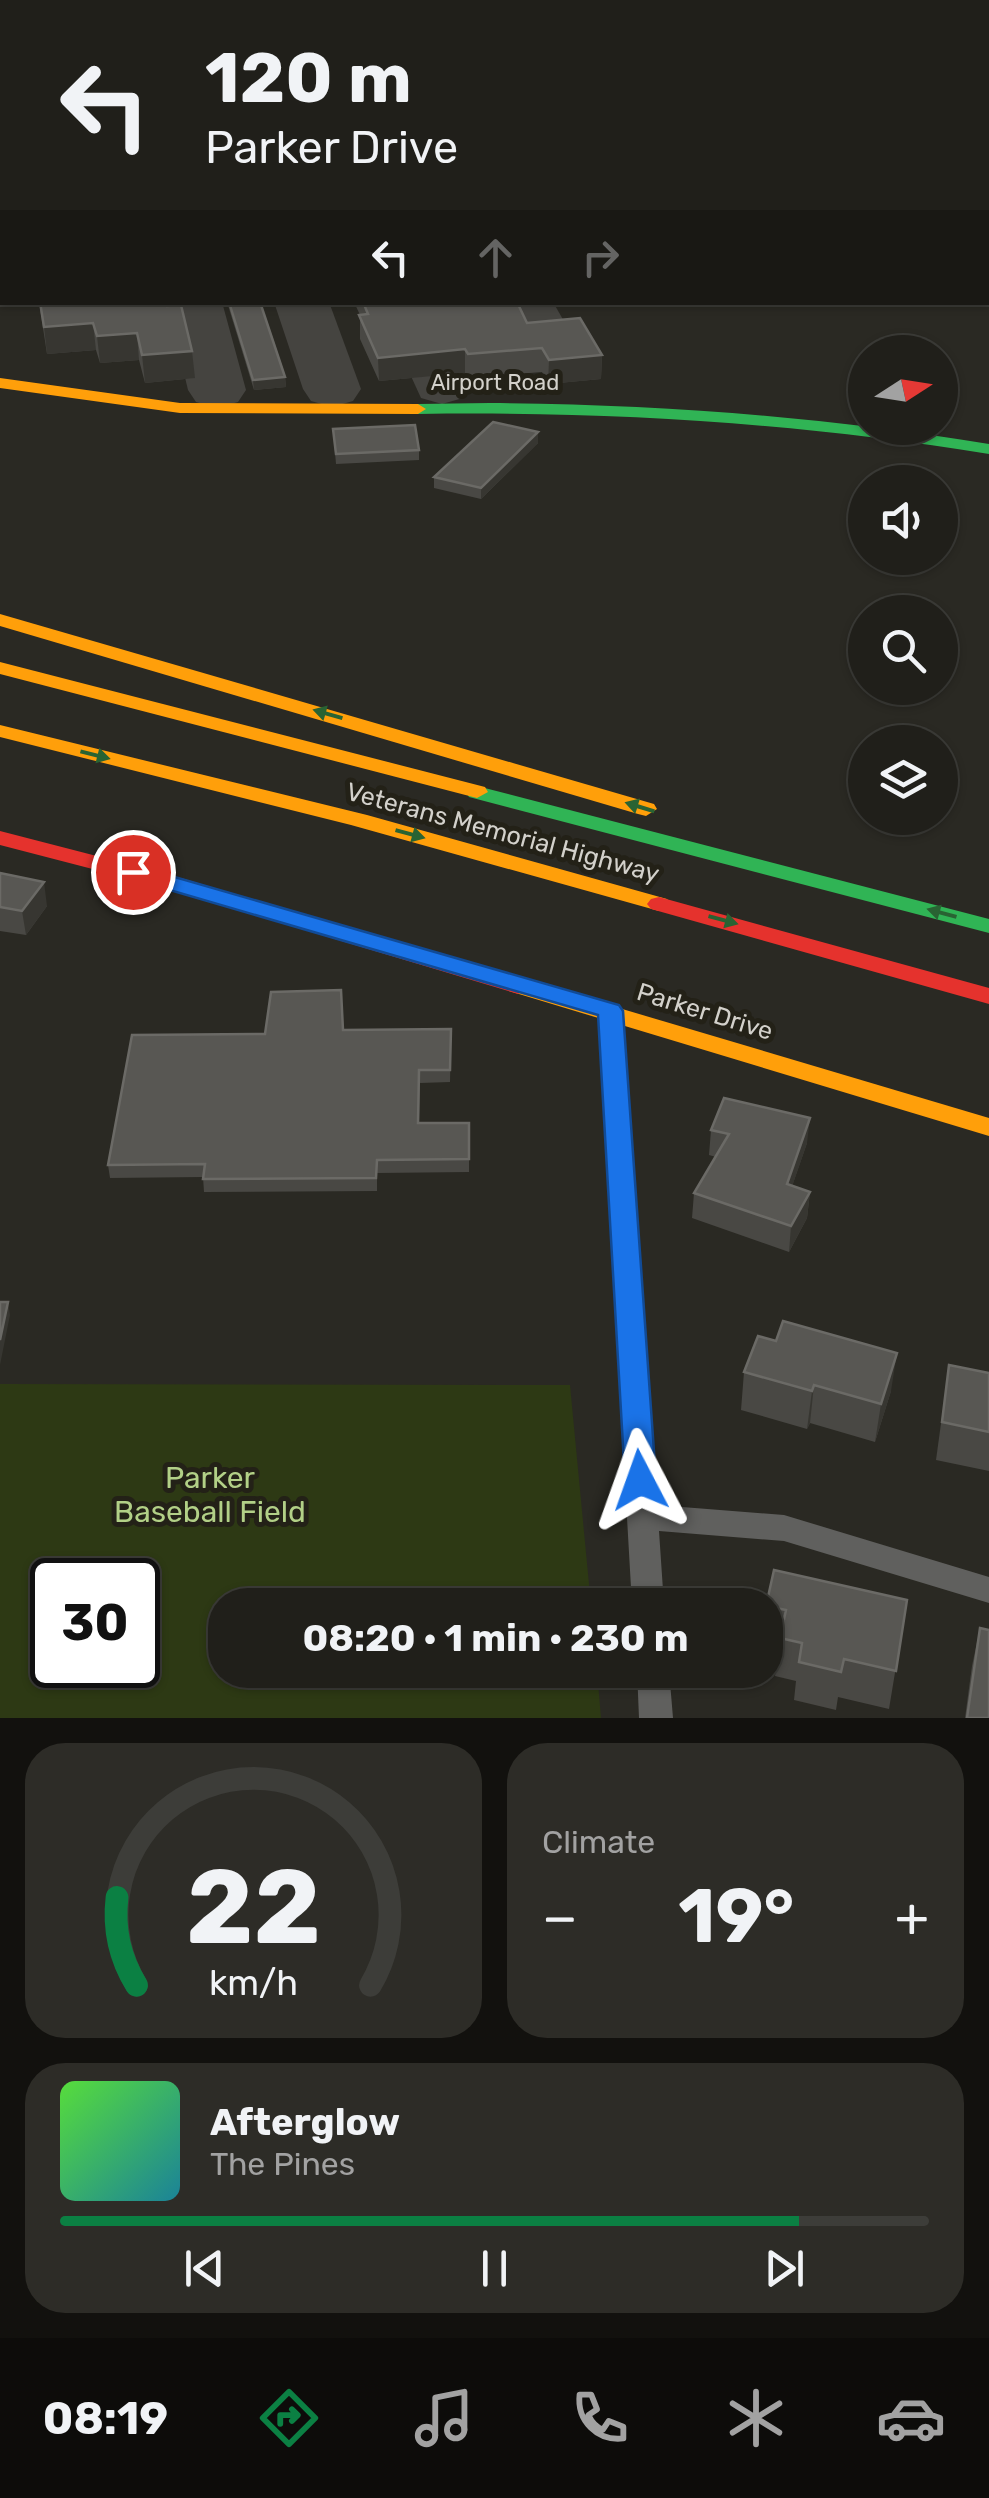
<!DOCTYPE html>
<meta charset="utf-8">
<style>
body{margin:0;font-family:Rubik,sans-serif;background:#2d2c27;color:#f1f3f6;height:100vh;display:flex;flex-direction:column;font-size:38px;white-space:nowrap}
*{box-sizing:border-box;margin:0}
p{font-size:32px;color:#a2a2a2}
.icon{flex:none;width:55px;height:55px;fill:none;stroke:currentColor;stroke-width:2;stroke-linecap:round;stroke-linejoin:round}
.map{position:relative;height:1718px;overflow:hidden}
.details{display:flex;flex-direction:column;gap:25px;padding:25px;background:#12110e;flex:1}
.details>*{flex:none}
.guide{position:absolute;left:0px;top:0px;width:990px;height:305px;box-shadow:0 2px 8px #0004,0 0 0 2px #3d3d39;background:#201f1a;color:#f1f3f6;overflow:hidden}
.needle{width:65px;rotate:78deg}
.tools{position:absolute;left:848px;top:335px;display:grid;gap:20px}
.tools a{display:grid;place-items:center;width:110px;height:110px;border-radius:50%;background:#201f1a;box-shadow:0 2px 8px #0004,0 0 0 2px #3d3d39;font-size:50px}
.speed{position:absolute;left:30px;top:1558px;display:flex;gap:20px;font-size:50px;font-weight:700;text-align:center}
.speed>*{display:grid;place-content:center;width:130px;height:130px;border-radius:50%;background:#201f1a;box-shadow:0 2px 8px #0004,0 0 0 2px #3d3d39;line-height:1}
.speed .limit{border:5px solid #111;border-radius:15px;background:#fff;color:#111}
.pin{position:absolute;display:grid;place-items:center;width:85px;height:85px;color:#fff;margin:-42px;border:5px solid #fff;border-radius:50%;box-shadow:0 2px 10px #0007}
.me{position:absolute;width:110px;margin:-55px;rotate:356deg;stroke-linejoin:round;filter:drop-shadow(0 0 8px #0008)}
.turn{display:flex;align-items:center;gap:35px;height:210px;padding:0 40px;font-size:45px}
.turn .icon{width:130px;height:130px;stroke-width:2.5}
.turn b{display:block;font-size:70px;line-height:85px}
.lanes{display:flex;align-items:center;height:95px;padding:0 40px;background:#0003;justify-content:center;gap:50px;direction:ltr}
.lanes .off{opacity:.35}
.big{font-size:75px;font-weight:700;line-height:1.1}
.details .tile{flex:1;display:flex;flex-direction:column;justify-content:center;gap:15px;min-width:0;padding:0 35px;border-radius:40px;background:#2d2c27}
.details .dial{align-items:center;gap:0}
.dial svg{height:260px;overflow:visible;fill:none;stroke:#3d3d39;stroke-width:7;stroke-linecap:round;text-anchor:middle}
.dial text{fill:#f1f3f6;stroke:none}
.song{display:flex;align-items:center;gap:30px}
.cover{width:120px;height:120px;border-radius:15px;background:linear-gradient(135deg,hsl(110 70% 55%),hsl(190 70% 35%))}
.played{height:10px;border-radius:5px;background:linear-gradient(90deg,#0b8043 85%,#3d3d39 85%)}
.keys{display:flex;justify-content:space-around;direction:ltr}
.heat{display:flex;justify-content:space-between;align-items:center;font-size:55px;direction:ltr}
.details .tiles{flex:1;display:grid;gap:25px;grid-template-columns:1fr 1fr}
.tile:last-child{grid-column:span 2}
.trip{position:absolute;left:208px;top:1588px;width:575px;height:100px;border-radius:40px;background:#201f1a;box-shadow:0 2px 8px #0004,0 0 0 2px #3d3d39;font-weight:700;line-height:100px;text-align:center}
.tab-bar{display:flex;height:160px;justify-content:space-around;align-items:center;background:#0d0c0a;color:#a2a2a2}
.tab-bar .icon{width:70px;height:70px}
.tab-bar .on{color:#0b8043}
.tab-bar b{font-size:45px;color:#f1f3f6}
.map>svg:first-child{display:block}
.green{fill:#2d3914;fill-rule:evenodd}
.lines{fill:none;stroke-linecap:round;stroke-linejoin:round}
.taxiway{fill:#454440;fill-rule:evenodd}
.street{fill:#60605e;fill-rule:evenodd}
.fast{fill:#30b455;fill-rule:evenodd}
.slow{fill:#ff9f0a;fill-rule:evenodd}
.jam{fill:#e5322d;fill-rule:evenodd}
.wall{fill:#494844}
.shaded-wall{fill:#373631}
.building{fill:#585753;stroke:#6b6a66;stroke-width:2.5}
.oneway{fill:#296333}
.route{fill:#1a73e8;stroke:#114b97;stroke-width:2.5}
.labels{text-anchor:middle;stroke-width:10;stroke-linejoin:round;paint-order:stroke}
.far-street-label{font-size:22px;fill:#d3d1cb;stroke:#232117}
.street-label{font-size:25px;fill:#d3d1cb;stroke:#232117}
.near-park-label{font-size:30px;fill:#b2d087;stroke:#232117}
</style>
<div class="map">
<svg width="989" height="1718" viewBox="0 0 989 1718">
<rect width="100%" height="100%" fill="#2a2923"/>
<path class="green" d="M0 1384 570 1385 591 1605H225V1670H597L601 1718H0ZM52 1580H138V1665H52Z"/>
<g class="lines">
<g class="taxiway">
<polygon points="70,0 71,2 29,1 30,0"/>
<polygon points="430,0 483,0 485,2 432,2"/>
<polygon points="988,94 989,94 989,123 988,122"/>
<rect x="0" y="121" width="2" height="28"/>
<polygon points="167,302 222,302 246,390 238,402 217,408 196,402 188,390"/>
<polygon points="274,302 329,302 361,389 353,401 332,407 311,401 303,389"/>
<polygon points="377,302 432,302 471,386 463,398 442,404 421,398"/>
<polygon points="498,302 553,302 569,330 561,342 541,347 521,342"/>
</g>
<g class="street">
<polygon points="610,1003 622,1011 657,1505 784,1515 989,1577 989,1603 784,1541 659,1531 664,1605 632,1605 598,1011"/>
<polygon points="637,1670 669,1670 673,1718 639,1718"/>
</g>
<g class="fast">
<path d="M490 403C660 404 824 417 989 444V454C799 423 610 411 418 414L410 409 418 404Z"/>
<polygon points="477,786 989,919 989,933 469,797 466,792"/>
</g>
<g class="slow">
<polygon points="0,378 180,403 418,404 426,409 418,414 180,413 0,388"/>
<polygon points="0,614 654,804 657,809 646,816 638,814 0,626"/>
<polygon points="0,662 485,787 488,792 477,798 0,674"/>
<polygon points="0,725 367,815 667,899 671,904 659,911 351,825 0,737"/>
<polygon points="518,978 989,1118 989,1136 509,991 506,986"/>
</g>
<g class="jam">
<polygon points="0,831 174,876 527,981 530,986 518,994 158,886 0,845"/>
<polygon points="659,897 989,988 989,1004 651,909 647,904 651,899"/>
</g>
</g>
<g class="wall">
<polygon points="989,246 989,307 972,302 988,302 988,247"/>
<polygon points="39,302 166,302 195,378 145,383 139,360 100,363 96,350 47,354"/>
<polygon points="227,302 260,302 285,377 286,387 254,390"/>
<polygon points="354,302 517,302 527,323 602,355 601,379 548,384 542,372 468,378 465,373 379,381 360,339 360,315"/>
<polygon points="333,429 419,450 419,460 336,464"/>
<polygon points="538,432 538,443 481,499 434,488 434,477"/>
<polygon points="0,873 47,906 26,935 0,931"/>
<polygon points="451,1029 450,1082 420,1083 419,1123 469,1123 469,1172 377,1173 377,1191 204,1192 203,1177 110,1178 108,1165 265,1034 343,1030"/>
<polygon points="711,1130 807,1143 792,1186 810,1192 807,1218 789,1252 692,1218 694,1193 716,1157 709,1155"/>
<polygon points="949,1365 989,1373 989,1471 936,1460"/>
<polygon points="744,1372 891,1391 875,1442 810,1423 807,1429 741,1410"/>
<polygon points="907,1600 889,1709 838,1697 836,1710 794,1700 796,1681 775,1676 779,1648 765,1645 766,1606"/>
<polygon points="980,1628 989,1718 965,1718 972,1666"/>
</g>
<g class="shaded-wall">
<polygon points="93,323 96,350 47,354 44,327"/>
<polygon points="137,333 139,360 100,363 97,336"/>
<polygon points="465,349 465,373 379,381 378,358"/>
<polygon points="192,351 195,378 145,383 142,355"/>
<polygon points="602,355 601,379 548,384 549,360"/>
<polygon points="285,377 286,387 254,390 253,380"/>
<polygon points="538,432 538,443 481,499 481,488"/>
<polygon points="44,882 47,906 26,935 22,911"/>
<polygon points="810,1118 807,1143 784,1210 787,1184"/>
<polygon points="810,1192 807,1218 789,1252 791,1226"/>
<polygon points="8,1302 10,1315 0,1365 0,1340"/>
<polygon points="897,1353 891,1391 875,1442 881,1404"/>
<polygon points="814,1385 810,1423 807,1429 812,1391"/>
</g>
<g class="building">
<polygon points="0,0 24,0 24,2 2,2 2,85 0,85"/>
<polygon points="90,0 250,0 262,2 91,2"/>
<polygon points="989,246 989,281 988,281 988,247"/>
<polygon points="40,302 166,302 167,306 181,305 192,351 142,355 137,333 97,336 93,323 44,327"/>
<polygon points="229,302 260,302 285,377 253,380"/>
<polygon points="363,302 517,302 527,323 580,318 602,355 549,360 542,348 468,354 465,349 378,358 359,315 368,314"/>
<polygon points="493,422 538,432 481,488 434,477"/>
<polygon points="415,425 419,450 336,454 333,429"/>
<polygon points="0,873 44,882 22,911 0,907"/>
<polygon points="341,990 343,1030 451,1029 450,1070 419,1070 418,1123 469,1123 469,1159 377,1160 376,1178 203,1179 205,1164 108,1165 132,1035 265,1034 271,992"/>
<polygon points="724,1098 810,1118 787,1184 810,1192 791,1226 694,1193 729,1134 711,1130"/>
<polygon points="0,1302 8,1302 0,1340"/>
<polygon points="783,1321 897,1353 881,1404 814,1385 812,1391 744,1372 758,1336 776,1341"/>
<polygon points="949,1365 989,1373 989,1432 942,1422"/>
<polygon points="774,1570 907,1600 896,1671 844,1659 841,1672 799,1662 802,1643 780,1638 786,1610 766,1606"/>
<polygon points="980,1628 989,1630 989,1718 967,1718"/>
</g>
<defs><path id="oneway-solid" d="M-6-.8H1V-3.2L6.5 0L1 3.2V.8H-6Z" transform="scale(2.5)"/></defs>
<g class="oneway">
<use href="#oneway-solid" transform="translate(328 714) rotate(-164)"/>
<use href="#oneway-solid" transform="translate(95 755) rotate(14)"/>
<use href="#oneway-solid" transform="translate(640 807) rotate(-163)"/>
<use href="#oneway-solid" transform="translate(410 834) rotate(15)"/>
<use href="#oneway-solid" transform="translate(942 913) rotate(-165)"/>
<use href="#oneway-solid" transform="translate(723 920) rotate(15)"/>
</g>
<polygon class="route" points="133,865 619,1005 623,1011 656,1480 651,1489 640,1493 630,1489 625,1480 598,1015 125,877 122,872 125,867"/>
<g class="labels">
<g class="far-street-label">
<text x="495" y="390">Airport Road</text>
</g>
<g class="street-label">
<text transform="translate(503 832) rotate(15)" y="9">Veterans Memorial Highway</text>
<text transform="translate(705 1011) rotate(17)" y="9">Parker Drive</text>
</g>
<g class="near-park-label">
<text x="210" y="1488">Parker<tspan x="210" dy="34">Baseball Field</tspan></text>
</g>
</g>
</svg>
<div class="tools">
<a><svg class="needle" viewBox="-14 -14 28 28"><path d="M0-13l5 13h-10z" fill="#e53935"/><path d="M0 13l5-13h-10z" fill="#a2a2a2"/></svg></a>
<a><svg class="icon" aria-label="sound" viewBox="0 0 24 24"><path d="M4 9h4l5-4v14l-5-4H4zM17 9q2 3 0 6"/></svg></a>
<a><svg class="icon" aria-label="search" viewBox="0 0 24 24"><circle cx="10" cy="10" r="6"/><path d="M15 15l6 6"/></svg></a>
<a><svg class="icon" aria-label="layers" viewBox="0 0 24 24"><path d="M12 4l9 5-9 5-9-5zM3 14l9 5 9-5"/></svg></a>
</div>
<div class="speed"><div class="limit">30</div></div>
<div class="pin" style="left:133px;top:872px;background:#d93025"><svg class="icon" aria-label="arrive" viewBox="0 0 24 24"><path d="M6 21V4h12l-3 4 3 4H6"/></svg></div>
<svg class="me" style="left:640px;top:1480px" viewBox="-20 -20 40 40"><path d="M0-17L14 15 0 8-14 15z" fill="#1a73e8" stroke="#fff" stroke-width="4"/></svg>
<div class="trip">08:20 · 1 min · 230 m</div>
<div class="guide">
<div class="turn"><svg class="icon" aria-label="left" viewBox="0 0 24 24"><path d="M17 20v-9H6M10 6l-5 5 5 5"/></svg><div><b>120 m</b>Parker Drive</div></div>
<div class="lanes"><svg class="icon" aria-label="left" viewBox="0 0 24 24"><path d="M17 20v-9H6M10 6l-5 5 5 5"/></svg><svg class="icon off" aria-label="ahead" viewBox="0 0 24 24"><path d="M12 20V5M6 11l6-6 6 6"/></svg><svg class="icon off" aria-label="right" viewBox="0 0 24 24"><path d="M7 20v-9h11M14 6l5 5-5 5"/></svg></div>
</div>
</div>
<section class="details">
<div class="tiles">
<div class="tile dial"><svg viewBox="0 0 100 80">
<path d="M14 69A42 42 0 1 1 86 69"/>
<path d="M14 69A42 42 0 0 1 8 42" stroke="#0b8043"/>
<text x="50" y="56" font-size="32" font-weight="700">22</text>
<text x="50" y="72" font-size="11">km/h</text>
</svg></div>
<div class="tile"><p>Climate</p>
<div class="heat"><a>−</a><b class="big">19°</b><a>+</a></div>
</div>
<div class="tile">
<div class="song"><i class="cover"></i><div><b>Afterglow</b><p>The Pines</p></div></div>
<div class="played"></div>
<div class="keys"><svg class="icon" aria-label="previous" viewBox="0 0 24 24"><path d="M18 5L8 12l10 7zM5 5v14"/></svg><svg class="icon" aria-label="pause" viewBox="0 0 24 24"><path d="M8 5v14M16 5v14"/></svg><svg class="icon" aria-label="next" viewBox="0 0 24 24"><path d="M6 5l10 7-10 7zM19 5v14"/></svg></div>
</div>
</div>
</section>
<nav class="tab-bar">
<b>08:19</b>
<svg class="icon on" aria-label="directions" viewBox="0 0 24 24"><path d="M12 3l9 9-9 9-9-9zM9 14v-3h6M13 9l2 2-2 2"/></svg>
<svg class="icon" aria-label="music" viewBox="0 0 24 24"><path d="M9 18V5l10-2v13"/><circle cx="6" cy="18" r="3"/><circle cx="16" cy="16" r="3"/></svg>
<svg class="icon" aria-label="phone" viewBox="0 0 24 24"><path d="M5 4h4l2 5-3 2q2 4 5 5l2-3 5 2v4C11 20 4 13 5 4z"/></svg>
<svg class="icon" aria-label="climate" viewBox="0 0 24 24"><path d="M12 3v18M4 7l16 10M4 17L20 7"/></svg>
<svg class="icon" aria-label="car" viewBox="0 0 24 24"><path d="M5 17H2v-5l4-1 3-4h7l3 4 3 1v5h-3M9 17h6M6 11h13"/><circle cx="7" cy="17" r="2"/><circle cx="17" cy="17" r="2"/></svg>
</nav>
